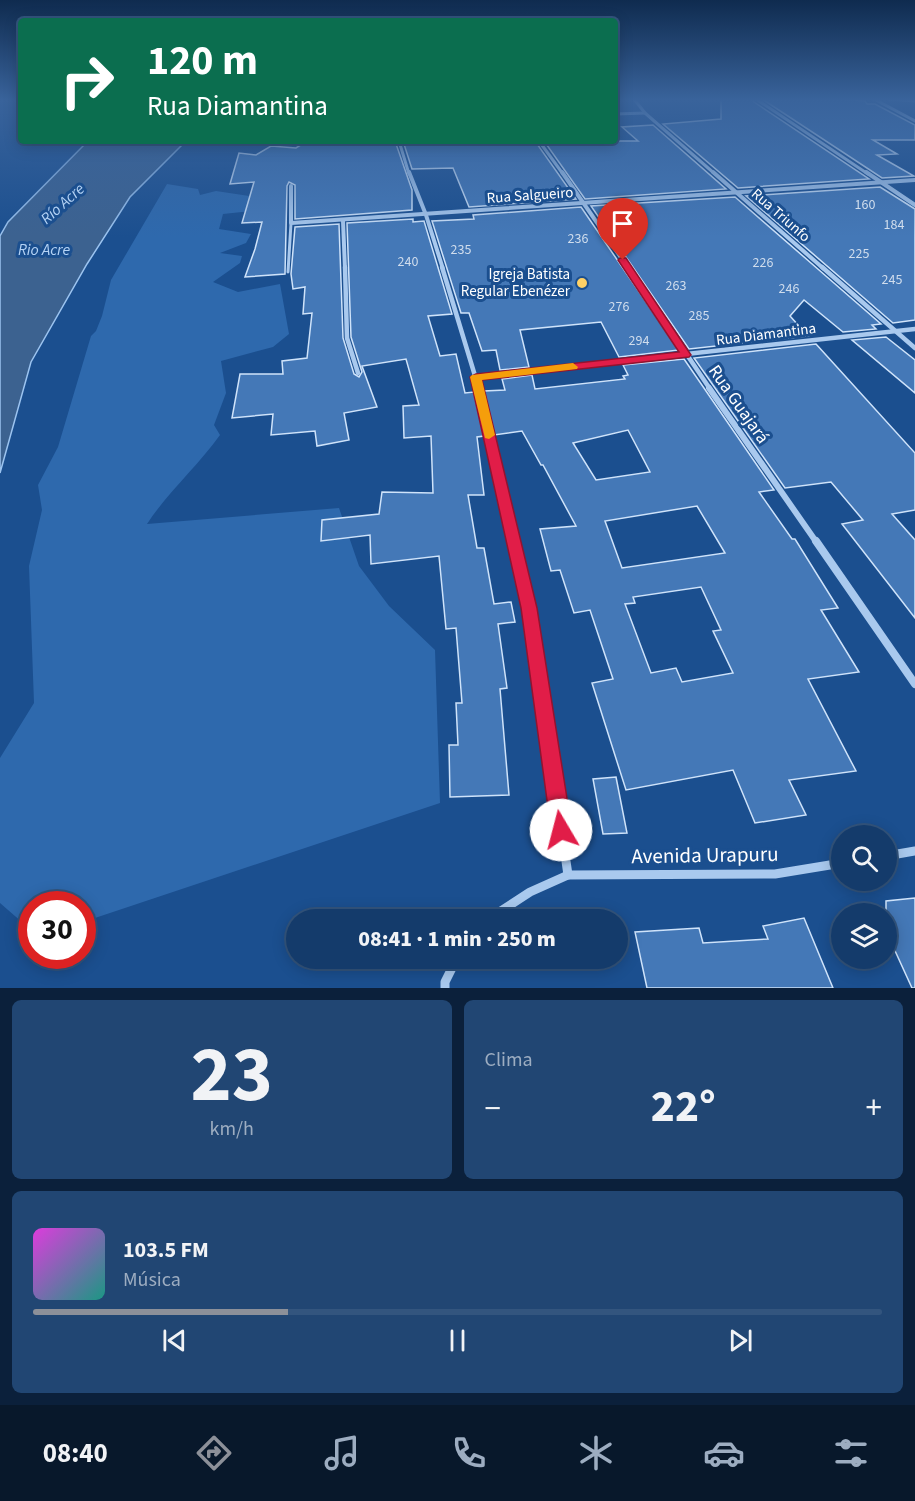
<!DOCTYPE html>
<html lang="pt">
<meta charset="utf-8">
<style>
body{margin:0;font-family:"Source Sans 3",sans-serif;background:#214673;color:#f1f3f6;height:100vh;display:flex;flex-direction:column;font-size:22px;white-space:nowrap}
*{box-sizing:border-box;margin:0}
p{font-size:20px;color:#9dadc1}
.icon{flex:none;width:33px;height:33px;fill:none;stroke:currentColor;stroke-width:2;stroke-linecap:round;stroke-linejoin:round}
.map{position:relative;height:988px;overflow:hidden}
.sheet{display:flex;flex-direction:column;gap:12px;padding:12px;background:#0b203b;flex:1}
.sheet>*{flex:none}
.top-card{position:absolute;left:18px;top:18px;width:600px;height:126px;border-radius:6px;box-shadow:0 3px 15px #0003,0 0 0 2px #33557e;background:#0b6e4f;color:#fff;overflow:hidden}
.fabs{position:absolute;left:831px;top:825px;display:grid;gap:12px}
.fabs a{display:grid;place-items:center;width:66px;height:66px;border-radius:50%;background:#143b6b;box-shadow:0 3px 15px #0003,0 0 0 2px #33557e;font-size:30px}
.speed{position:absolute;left:18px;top:891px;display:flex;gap:12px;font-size:30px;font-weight:700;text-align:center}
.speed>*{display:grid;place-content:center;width:78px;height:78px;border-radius:50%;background:#143b6b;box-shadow:0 3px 15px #0003,0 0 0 2px #33557e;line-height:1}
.speed .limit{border:9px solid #d22;background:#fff;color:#111}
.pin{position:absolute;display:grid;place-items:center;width:51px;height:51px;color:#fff;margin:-62px -26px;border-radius:50% 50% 50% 0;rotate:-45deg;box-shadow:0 0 6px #0007}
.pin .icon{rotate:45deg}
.me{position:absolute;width:66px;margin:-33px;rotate:352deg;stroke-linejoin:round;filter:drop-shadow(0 0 4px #0008)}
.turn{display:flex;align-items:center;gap:21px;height:126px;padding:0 30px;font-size:27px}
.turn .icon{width:78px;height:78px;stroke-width:2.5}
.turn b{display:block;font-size:42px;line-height:51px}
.big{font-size:45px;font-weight:800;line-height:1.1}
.sheet .widget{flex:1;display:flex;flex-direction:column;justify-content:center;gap:9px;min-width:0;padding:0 21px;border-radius:9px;background:#214673}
.sheet .dial{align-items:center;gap:0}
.dial b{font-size:78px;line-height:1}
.song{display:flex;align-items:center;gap:18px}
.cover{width:72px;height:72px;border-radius:9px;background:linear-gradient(135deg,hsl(300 70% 55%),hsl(170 70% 35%))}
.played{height:6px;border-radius:3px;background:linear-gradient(90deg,#8c9099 30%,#33557e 30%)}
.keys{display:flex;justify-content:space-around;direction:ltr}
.heat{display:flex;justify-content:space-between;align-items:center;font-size:33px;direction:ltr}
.sheet .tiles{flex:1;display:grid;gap:12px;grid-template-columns:1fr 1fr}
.widget:last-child{grid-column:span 2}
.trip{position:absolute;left:286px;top:909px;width:342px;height:60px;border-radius:30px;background:#143b6b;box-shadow:0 3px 15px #0003,0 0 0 2px #33557e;font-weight:800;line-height:60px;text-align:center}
.dock{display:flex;height:96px;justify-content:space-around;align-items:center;background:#08182b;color:#9dadc1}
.dock .icon{width:42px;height:42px}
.dock .selected{color:#8c9099}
.dock b{font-size:27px;color:#f1f3f6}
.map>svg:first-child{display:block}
.green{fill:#2e69ad}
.water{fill:#3c6290;stroke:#9cc4f0;stroke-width:1.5}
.building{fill:#4478b7;stroke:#cfe3fa;stroke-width:1.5;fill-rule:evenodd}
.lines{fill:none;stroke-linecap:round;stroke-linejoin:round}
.service{stroke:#a9c9ee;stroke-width:3}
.minor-far5{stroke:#a9c9ee;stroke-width:3}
.minor-far4{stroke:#a9c9ee;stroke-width:4}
.minor-far3{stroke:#a9c9ee;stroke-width:4.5}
.minor-far2{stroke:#a9c9ee;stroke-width:6}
.minor-far1{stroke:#a9c9ee;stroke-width:8}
.minor{stroke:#a9c9ee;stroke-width:9}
.route{fill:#e11d48;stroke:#92132f;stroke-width:1.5}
.slow{fill:#f59e0b}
.poi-dot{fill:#ffd166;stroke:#1b4f8f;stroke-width:2}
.labels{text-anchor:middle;stroke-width:6;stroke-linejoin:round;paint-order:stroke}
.far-number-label{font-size:14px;fill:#d0dded}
.far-street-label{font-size:15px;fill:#fff;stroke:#1b4f8f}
.far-poi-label{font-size:15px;fill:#fff;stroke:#1b4f8f;text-anchor:end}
.far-water-label{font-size:16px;font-style:italic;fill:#b5d3f5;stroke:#1b4f8f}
.street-label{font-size:18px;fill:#fff;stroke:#1b4f8f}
.near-street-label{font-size:21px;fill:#fff;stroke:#1b4f8f}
</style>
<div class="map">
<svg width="915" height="988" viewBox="0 0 915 988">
<rect width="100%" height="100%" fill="#1b4f8f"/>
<path class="green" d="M167 184 198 189 200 195 216 191 262 198 260 210 223 214 219 229 251 234 246 243 220 253 242 256 240 263 213 282 238 292 280 284 289 334 273 347 221 361 226 393 214 425 220 435C197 467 168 492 147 524L339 508 359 566 389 606 435 650 440 803 83 922 82 904H32L31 930 0 903V758L34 703 29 566 42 510 38 485 58 447 91 336 96 331 102 316 111 280Z"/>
<polygon class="water" points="88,141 186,141 130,197 87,264 31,362 0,473 0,236 8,222"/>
<g class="building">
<polygon points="721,99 752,99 754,102 869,179 738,188 663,124 721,119"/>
<polygon points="762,99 841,99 865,101 867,104 875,104 915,125 915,140 873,140 897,154 877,155 914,176 882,178"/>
<polygon points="653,125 726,189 585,199 544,141 638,141 622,127"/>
<polygon points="307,141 348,144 349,141 395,141 412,190 412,210 295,219 295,185 289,182 287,186 285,274 245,277 255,249 262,222 242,223 254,182 230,184 239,153 256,155 271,146 296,148"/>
<polygon points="403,141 535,141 576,199 469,207 453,168 412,169"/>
<polygon points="880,187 915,209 915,320 893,323 746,196"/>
<polygon points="735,197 819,270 881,324 872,325 876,329 843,332 804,300 790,316 808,336 689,349 591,206"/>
<polygon points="581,207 679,350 619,357 601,322 520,330 529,367 500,370 496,350 482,351 469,313 461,313 432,221 474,219 473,215"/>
<polygon points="413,219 413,222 424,221 452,314 428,316 440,356 456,354 465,393 474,392 484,436 477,437 484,495 468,495 477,548 484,548 494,604 511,602 515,622 498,624 507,688 500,689 509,795 450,797 449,745 458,745 456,703 462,703 456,628 446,629 439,556 371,564 370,535 321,541 322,520 379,514 382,492 433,493 431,436 404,438 403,406 419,405 406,359 362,366 377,407 344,413 349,440 317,446 315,431 271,435 273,414 232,418 240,374 283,374 282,361 307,358 312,313 303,314 305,287 293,289 291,274 295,227 339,224 343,338 354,374 359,377 362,372 351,337 347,223"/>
<polygon points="886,337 915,360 915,393 852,340"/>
<polygon points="816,344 915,453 915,510 892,514 915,540 915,618 842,524 863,520 831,482 785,488 694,358"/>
<path d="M684 359 774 490 759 492 792 539H795L838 608 821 610 859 672 808 679 856 771 789 780 806 815 755 823 733 770 626 790 592 683 613 679 590 610 574 613 560 570 551 571 540 529 576 526 543 465H541L522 431 494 435 484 391 505 390 502 379 532 375 535 389 625 379 623 376 628 375 623 365ZM628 430 650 472 596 480 573 443ZM697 506 725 553 622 568 605 521ZM701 587 721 630 713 631 733 673 682 682 676 668 651 673 625 604 635 603 633 597Z"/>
<polygon points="616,777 627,833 603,834 593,779"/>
<polygon points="915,898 915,988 912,988 886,931 886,901"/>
<polygon points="804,918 833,988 647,988 635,932 699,928 703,943 768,939 763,926"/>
</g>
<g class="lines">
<polyline class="service" points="288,272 291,223"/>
<g class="minor-far5">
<polyline points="634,99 645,113 715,174"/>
<polyline points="756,99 868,174"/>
<polyline points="874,99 915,121"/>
<polyline points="890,99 915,101"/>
<polyline points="615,114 645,113"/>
<polyline points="399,141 409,174"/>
<polyline points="539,141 563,174"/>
</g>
<g class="minor-far4">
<polyline points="409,172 426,215 443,269"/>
<polyline points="562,172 629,269"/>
<polyline points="713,172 824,269"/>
<polyline points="866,172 915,205"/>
<polyline points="291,186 291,223 915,180"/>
<polyline points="343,221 345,269"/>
</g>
<g class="minor-far3">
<polyline points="345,267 347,338 358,373"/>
<polyline points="442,267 479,389"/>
<polyline points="628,267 710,389"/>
<polyline points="822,267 915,348"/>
<polyline points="476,377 915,329"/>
</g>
<g class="minor-far2">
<polyline points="478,388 514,543"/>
<polyline points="709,388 817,543"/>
</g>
<g class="minor-far1">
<polyline points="514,541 529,608 548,739"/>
<polyline points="816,541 915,684"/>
</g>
<g class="minor">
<polyline points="548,737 568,875"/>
<polyline points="886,856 915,851"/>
<polyline points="487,920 530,892 568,875 775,874 842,863"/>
<polyline points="445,988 445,982 457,958"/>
</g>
</g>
<linearGradient id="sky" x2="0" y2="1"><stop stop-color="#0f2b4f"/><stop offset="0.42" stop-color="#39639b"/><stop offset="1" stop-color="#39639b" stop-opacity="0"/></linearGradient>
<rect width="915" height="237" fill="url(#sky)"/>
<polygon class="route" points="620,258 626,258 691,355 689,357 482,380 537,608 572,830 569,838 561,841 554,838 551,830 521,608 470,377 476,374 679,352 618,260"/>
<polygon class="slow" points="573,363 578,367 577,369 482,380 495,435 489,439 485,438 470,377 472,375"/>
<circle class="poi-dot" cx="582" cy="283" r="6"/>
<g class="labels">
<g class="far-number-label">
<text x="865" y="209">160</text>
<text x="894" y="229">184</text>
<text x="578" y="243">236</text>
<text x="461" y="254">235</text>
<text x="859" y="258">225</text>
<text x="408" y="266">240</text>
<text x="763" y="267">226</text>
<text x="892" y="284">245</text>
<text x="676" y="290">263</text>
<text x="789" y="293">246</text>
<text x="619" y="311">276</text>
<text x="699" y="320">285</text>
<text x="639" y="345">294</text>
</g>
<g class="far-street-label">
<text transform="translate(530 195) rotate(-4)" y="5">Rua Salgueiro</text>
<text transform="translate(781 215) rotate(41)" y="5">Rua Triunfo</text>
<text transform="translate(766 334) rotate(-7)" y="5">Rua Diamantina</text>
</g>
<g class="far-poi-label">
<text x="570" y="279">Igreja Batista<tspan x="570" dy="17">Regular Ebenézer</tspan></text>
</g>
<g class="far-water-label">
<text transform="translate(62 203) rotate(-42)" y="6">Río Acre</text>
<text x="44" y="255">Rio Acre</text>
</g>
<g class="street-label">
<text transform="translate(739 404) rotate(55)" y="6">Rua Guajará</text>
</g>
<g class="near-street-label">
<text transform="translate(705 855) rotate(-1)" y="7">Avenida Urapuru</text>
</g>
</g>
</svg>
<div class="fabs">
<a><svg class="icon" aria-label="search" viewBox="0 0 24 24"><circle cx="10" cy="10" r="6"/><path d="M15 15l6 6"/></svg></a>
<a><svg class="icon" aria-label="layers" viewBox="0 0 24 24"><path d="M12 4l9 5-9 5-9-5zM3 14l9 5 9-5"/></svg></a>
</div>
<div class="speed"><div class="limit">30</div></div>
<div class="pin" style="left:623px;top:260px;background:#d93025"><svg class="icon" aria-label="arrive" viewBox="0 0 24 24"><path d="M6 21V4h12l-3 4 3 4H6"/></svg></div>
<svg class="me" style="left:561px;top:830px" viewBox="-20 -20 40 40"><circle r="19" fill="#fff"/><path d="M0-13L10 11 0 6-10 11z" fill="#e11d48"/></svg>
<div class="trip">08:41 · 1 min · 250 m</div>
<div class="top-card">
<div class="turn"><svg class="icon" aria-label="right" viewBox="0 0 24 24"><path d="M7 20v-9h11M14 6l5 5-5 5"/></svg><div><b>120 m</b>Rua Diamantina</div></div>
</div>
</div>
<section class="sheet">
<div class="tiles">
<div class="widget dial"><b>23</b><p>km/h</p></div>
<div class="widget"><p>Clima</p>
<div class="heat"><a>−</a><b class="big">22°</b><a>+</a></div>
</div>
<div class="widget">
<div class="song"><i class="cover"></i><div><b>103.5 FM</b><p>Música</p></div></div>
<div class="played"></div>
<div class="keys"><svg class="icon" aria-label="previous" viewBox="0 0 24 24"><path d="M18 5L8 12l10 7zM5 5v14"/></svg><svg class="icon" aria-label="pause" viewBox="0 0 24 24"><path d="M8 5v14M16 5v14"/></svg><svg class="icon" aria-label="next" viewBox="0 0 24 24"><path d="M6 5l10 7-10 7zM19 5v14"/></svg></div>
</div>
</div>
</section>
<nav class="dock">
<b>08:40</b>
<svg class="icon selected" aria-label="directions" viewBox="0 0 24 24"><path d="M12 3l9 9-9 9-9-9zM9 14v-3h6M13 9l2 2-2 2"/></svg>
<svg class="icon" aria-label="music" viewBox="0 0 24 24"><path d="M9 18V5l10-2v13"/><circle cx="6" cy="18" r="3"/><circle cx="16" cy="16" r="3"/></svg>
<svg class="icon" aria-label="phone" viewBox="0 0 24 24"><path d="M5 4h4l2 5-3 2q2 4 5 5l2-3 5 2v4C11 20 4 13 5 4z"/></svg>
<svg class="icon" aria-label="climate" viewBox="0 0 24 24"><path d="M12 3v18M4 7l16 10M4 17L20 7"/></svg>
<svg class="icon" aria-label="car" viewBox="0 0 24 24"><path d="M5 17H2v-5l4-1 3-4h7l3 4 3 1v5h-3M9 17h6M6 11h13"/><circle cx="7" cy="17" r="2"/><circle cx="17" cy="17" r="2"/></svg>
<svg class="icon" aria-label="filters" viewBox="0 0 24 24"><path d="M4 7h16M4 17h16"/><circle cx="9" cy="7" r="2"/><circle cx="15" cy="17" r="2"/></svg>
</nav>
